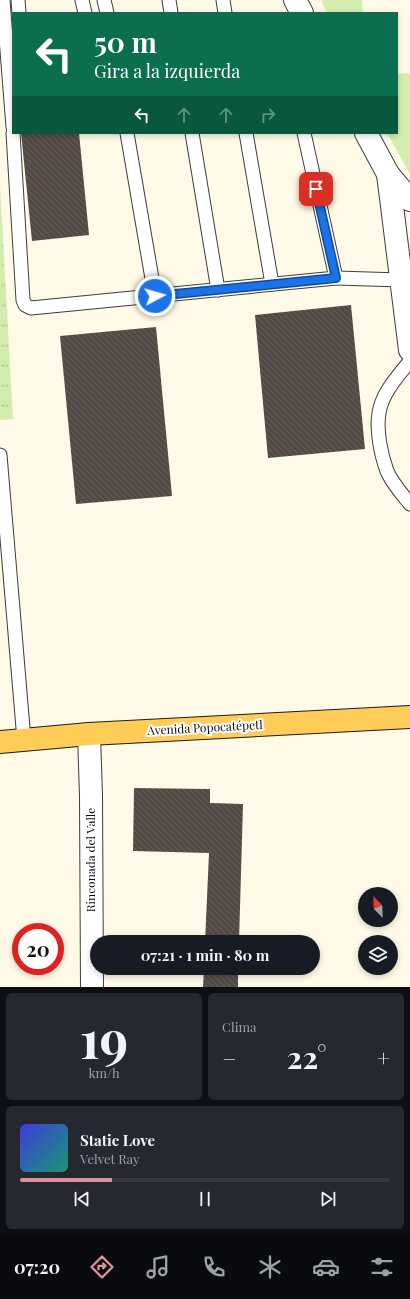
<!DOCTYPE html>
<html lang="es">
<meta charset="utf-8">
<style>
body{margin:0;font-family:"Playfair Display",serif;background:#242831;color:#f1f3f6;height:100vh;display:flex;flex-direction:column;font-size:15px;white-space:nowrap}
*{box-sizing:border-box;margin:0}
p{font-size:13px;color:#9ea1a6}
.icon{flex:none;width:22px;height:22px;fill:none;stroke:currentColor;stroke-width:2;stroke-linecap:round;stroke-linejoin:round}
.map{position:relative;height:987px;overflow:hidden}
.panel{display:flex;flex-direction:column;gap:6px;padding:6px;background:#0d0f14;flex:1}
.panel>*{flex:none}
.guide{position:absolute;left:12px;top:12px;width:386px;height:122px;border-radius:0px;box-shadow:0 2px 6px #0003;background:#0b6e4f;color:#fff;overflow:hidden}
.needle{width:26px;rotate:337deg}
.buttons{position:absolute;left:358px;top:887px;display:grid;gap:8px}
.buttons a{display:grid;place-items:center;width:40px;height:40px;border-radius:50%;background:#171b24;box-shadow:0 2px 6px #0003;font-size:20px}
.speed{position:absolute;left:12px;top:923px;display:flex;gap:8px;font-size:20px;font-weight:700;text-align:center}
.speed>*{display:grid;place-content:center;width:52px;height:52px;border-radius:50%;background:#171b24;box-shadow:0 2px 6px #0003;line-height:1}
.speed .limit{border:6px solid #d22;background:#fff;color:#111}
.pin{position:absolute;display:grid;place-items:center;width:34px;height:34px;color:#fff;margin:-17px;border-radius:8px;box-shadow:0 2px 6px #0006}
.me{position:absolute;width:44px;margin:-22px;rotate:84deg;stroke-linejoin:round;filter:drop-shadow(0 0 3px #0008)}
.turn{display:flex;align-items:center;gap:14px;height:84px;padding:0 16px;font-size:18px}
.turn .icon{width:52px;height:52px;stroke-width:2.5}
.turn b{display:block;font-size:28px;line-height:34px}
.lanes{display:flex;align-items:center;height:38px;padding:0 16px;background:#0003;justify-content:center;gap:20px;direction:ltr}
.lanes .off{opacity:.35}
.big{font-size:30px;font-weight:700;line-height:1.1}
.panel .card{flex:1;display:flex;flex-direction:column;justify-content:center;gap:6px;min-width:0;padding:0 14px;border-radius:6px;background:#242831}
.panel .dial{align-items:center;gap:0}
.dial b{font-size:52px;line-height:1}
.song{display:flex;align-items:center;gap:12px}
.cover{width:48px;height:48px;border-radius:6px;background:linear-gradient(135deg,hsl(240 70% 55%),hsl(160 70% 35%))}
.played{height:4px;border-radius:2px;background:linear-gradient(90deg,#de909a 25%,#363941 25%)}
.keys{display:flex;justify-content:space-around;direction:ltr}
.heat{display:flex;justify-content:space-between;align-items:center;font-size:22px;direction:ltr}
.panel .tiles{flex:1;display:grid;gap:6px;grid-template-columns:1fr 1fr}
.card:last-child{grid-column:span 2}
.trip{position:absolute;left:90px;top:935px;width:230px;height:40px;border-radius:20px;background:#171b24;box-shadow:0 2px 6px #0003;font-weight:700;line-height:40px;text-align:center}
.dock{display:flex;height:64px;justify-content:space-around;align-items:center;background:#090b0e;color:#9ea1a6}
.dock .icon{width:28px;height:28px}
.dock .active{color:#de909a}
.dock b{font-size:18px;color:#f1f3f6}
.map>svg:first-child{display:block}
.park{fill:url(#park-tufts)}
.garden{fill:#d2edad}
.building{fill:url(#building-back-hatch)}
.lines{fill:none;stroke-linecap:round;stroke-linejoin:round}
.lane-casing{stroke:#3d3d3d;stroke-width:15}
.street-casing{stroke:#3d3d3d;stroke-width:24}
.primary-casing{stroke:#1b1b1b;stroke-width:24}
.lane{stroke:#fff;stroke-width:13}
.street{stroke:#fff;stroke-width:22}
.primary{stroke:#ffcc57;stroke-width:22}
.route-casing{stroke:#114b97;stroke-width:10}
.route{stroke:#1a73e8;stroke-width:7}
.labels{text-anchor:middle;stroke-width:4;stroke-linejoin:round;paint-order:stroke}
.street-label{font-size:12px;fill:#0a0a0a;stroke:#fff}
</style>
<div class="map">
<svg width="410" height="987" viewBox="0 0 410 987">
<defs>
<pattern id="park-tufts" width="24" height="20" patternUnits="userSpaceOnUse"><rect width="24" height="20" fill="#d2edad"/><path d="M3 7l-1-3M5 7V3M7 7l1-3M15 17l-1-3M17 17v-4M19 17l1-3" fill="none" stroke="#b3ca94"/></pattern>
<pattern id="building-back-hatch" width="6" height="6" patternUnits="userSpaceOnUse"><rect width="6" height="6" fill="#544a45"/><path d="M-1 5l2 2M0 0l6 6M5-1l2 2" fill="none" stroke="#68605c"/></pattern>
</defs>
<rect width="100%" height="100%" fill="#fff9e7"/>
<polygon class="park" points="0,184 13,419 0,420"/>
<g class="garden">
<polygon points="321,0 362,0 363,13 327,13"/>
<polygon points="409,73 410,76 410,174 387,133 397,133 397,74"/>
</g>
<g class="building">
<polygon points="21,133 79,133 89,235 32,241"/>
<polygon points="351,305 365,449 268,458 255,315"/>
<polygon points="156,327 172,496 76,504 60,336"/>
<polygon points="134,788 210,789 210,803 243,804 239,942 205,942 209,853 133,851"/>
<polygon points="204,968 238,968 238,987 203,987"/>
</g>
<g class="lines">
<defs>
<g id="lane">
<polyline points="3,0 13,127"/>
<polyline points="18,0 19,13"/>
<polyline points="82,0 85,13"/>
<polyline points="104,0 107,13"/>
<polyline points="169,0 171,13"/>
<polyline points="223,0 225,13"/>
<polyline points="13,133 23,300 25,305 31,308 336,278 304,133"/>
<polyline points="127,133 155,296"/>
<polyline points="192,133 218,290"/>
<polyline points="246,133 272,284"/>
<polyline points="336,278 401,280"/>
<path d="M410 361C398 376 382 393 379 413 376 430 381 455 387 471 392 483 402 494 410 504"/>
<polyline points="0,455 24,740"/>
</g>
<g id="street">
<polyline points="295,0 302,13"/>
<polyline points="366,133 388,174 410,200"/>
<polyline points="388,174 410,350"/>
<polyline points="89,734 91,796 92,987"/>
</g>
<polyline id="primary" points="0,742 89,734 410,717"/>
</defs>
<use href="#lane" class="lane-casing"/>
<use href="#street" class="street-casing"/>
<use href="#primary" class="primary-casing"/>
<use href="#lane" class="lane"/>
<use href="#street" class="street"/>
<use href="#primary" class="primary"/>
</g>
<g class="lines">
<defs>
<polyline id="route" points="155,296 336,278 316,189"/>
</defs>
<use href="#route" class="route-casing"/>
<use href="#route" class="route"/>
</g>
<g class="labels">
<g class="street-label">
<text transform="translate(205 728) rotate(-3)" y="4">Avenida Popocatépetl</text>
<text transform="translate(91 860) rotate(-90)" y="4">Rinconada del Valle</text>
</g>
</g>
</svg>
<div class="buttons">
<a><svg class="needle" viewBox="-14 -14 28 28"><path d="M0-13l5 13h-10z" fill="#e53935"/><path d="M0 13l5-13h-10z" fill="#9ea1a6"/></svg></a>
<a><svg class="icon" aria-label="layers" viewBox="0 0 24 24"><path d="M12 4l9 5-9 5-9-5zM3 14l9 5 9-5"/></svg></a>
</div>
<div class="speed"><div class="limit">20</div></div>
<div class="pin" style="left:316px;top:189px;background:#d93025"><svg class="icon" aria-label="arrive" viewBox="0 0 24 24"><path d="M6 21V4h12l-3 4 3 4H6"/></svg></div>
<svg class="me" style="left:155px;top:296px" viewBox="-20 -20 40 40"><circle r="17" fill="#1a73e8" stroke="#fff" stroke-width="3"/><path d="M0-11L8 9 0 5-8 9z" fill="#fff"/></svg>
<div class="trip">07:21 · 1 min · 80 m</div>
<div class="guide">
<div class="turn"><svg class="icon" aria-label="left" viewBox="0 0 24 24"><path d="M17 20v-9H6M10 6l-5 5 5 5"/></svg><div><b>50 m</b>Gira a la izquierda</div></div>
<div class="lanes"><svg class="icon" aria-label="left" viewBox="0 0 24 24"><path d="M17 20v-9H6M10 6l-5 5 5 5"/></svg><svg class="icon off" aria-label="ahead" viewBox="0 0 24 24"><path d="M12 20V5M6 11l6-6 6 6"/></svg><svg class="icon off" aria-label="ahead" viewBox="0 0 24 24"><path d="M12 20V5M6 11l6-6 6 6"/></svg><svg class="icon off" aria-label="right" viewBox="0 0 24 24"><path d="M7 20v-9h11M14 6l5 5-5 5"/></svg></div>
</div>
</div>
<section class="panel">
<div class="tiles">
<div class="card dial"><b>19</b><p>km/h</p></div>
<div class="card"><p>Clima</p>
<div class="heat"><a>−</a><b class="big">22°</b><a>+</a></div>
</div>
<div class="card">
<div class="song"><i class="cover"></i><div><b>Static Love</b><p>Velvet Ray</p></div></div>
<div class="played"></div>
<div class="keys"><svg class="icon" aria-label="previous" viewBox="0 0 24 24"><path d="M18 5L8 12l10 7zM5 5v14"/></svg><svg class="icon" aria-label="pause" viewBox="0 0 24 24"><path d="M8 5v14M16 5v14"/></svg><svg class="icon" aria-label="next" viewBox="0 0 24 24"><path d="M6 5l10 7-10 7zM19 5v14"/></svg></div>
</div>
</div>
</section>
<nav class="dock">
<b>07:20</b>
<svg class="icon active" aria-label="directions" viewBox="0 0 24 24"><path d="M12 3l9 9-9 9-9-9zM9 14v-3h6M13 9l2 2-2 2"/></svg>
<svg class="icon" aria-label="music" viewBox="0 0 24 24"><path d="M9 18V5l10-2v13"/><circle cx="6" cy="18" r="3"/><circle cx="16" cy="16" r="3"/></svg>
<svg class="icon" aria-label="phone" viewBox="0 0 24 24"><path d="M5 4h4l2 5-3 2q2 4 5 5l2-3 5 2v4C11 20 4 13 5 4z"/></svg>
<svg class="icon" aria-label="climate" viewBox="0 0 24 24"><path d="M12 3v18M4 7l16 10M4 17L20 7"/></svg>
<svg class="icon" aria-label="car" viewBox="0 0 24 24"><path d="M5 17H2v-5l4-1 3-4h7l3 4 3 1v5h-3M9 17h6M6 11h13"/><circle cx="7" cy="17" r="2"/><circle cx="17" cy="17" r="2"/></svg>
<svg class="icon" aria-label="filters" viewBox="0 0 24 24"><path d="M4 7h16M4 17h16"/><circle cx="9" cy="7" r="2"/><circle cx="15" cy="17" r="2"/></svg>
</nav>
